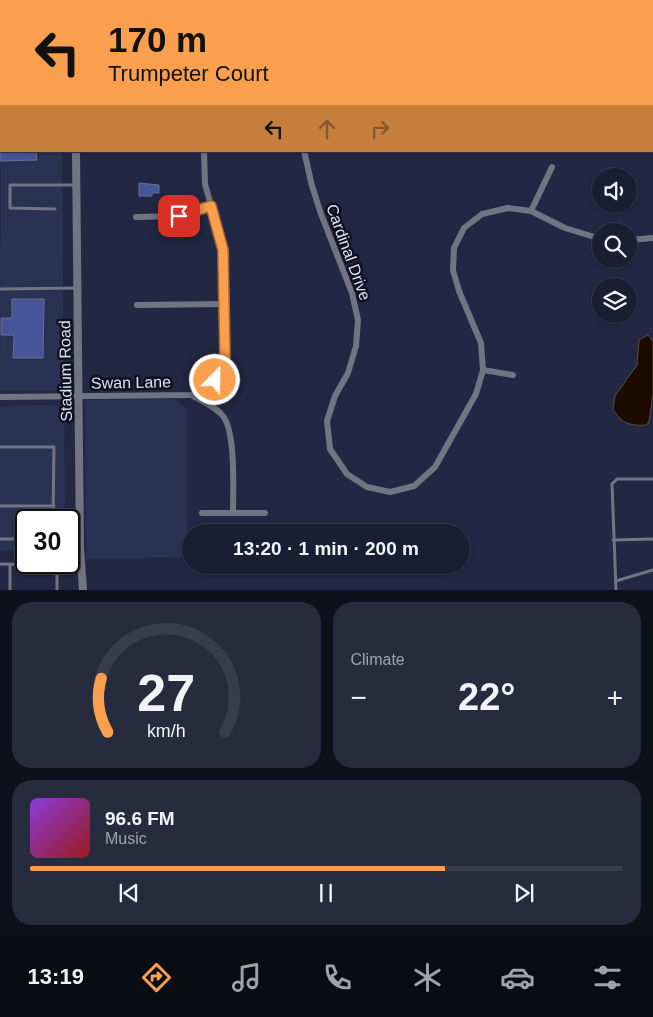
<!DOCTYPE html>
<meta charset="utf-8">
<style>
body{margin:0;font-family:Arial,sans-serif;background:#272b3e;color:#f1f3f6;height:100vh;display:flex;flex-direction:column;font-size:19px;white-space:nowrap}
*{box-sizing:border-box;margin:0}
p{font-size:16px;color:#9fa2ac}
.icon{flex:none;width:28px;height:28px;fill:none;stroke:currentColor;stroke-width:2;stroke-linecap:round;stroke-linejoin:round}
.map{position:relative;height:590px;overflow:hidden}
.sheet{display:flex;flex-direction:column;gap:12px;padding:12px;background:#0e101c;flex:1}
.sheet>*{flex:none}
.hud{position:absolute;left:0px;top:0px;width:654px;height:152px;box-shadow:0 1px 4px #0004,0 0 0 1px #383c4d;background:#f99f4d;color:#111;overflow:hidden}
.fabs{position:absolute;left:592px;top:168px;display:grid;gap:10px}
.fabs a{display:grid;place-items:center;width:45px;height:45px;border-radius:50%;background:#1a1e32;box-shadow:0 1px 4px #0004,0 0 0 1px #383c4d;font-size:25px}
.speed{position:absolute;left:15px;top:509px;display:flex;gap:10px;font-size:25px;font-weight:700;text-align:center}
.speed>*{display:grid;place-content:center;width:65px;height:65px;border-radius:50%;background:#1a1e32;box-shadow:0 1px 4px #0004,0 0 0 1px #383c4d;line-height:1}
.speed .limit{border:2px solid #111;border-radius:8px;background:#fff;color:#111}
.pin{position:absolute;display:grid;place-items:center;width:42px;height:42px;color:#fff;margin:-21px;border-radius:10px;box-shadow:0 2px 8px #0006}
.me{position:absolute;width:55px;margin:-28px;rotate:23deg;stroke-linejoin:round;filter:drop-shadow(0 0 4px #0008)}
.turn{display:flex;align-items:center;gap:18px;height:105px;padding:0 25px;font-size:22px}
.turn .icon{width:65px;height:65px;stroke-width:2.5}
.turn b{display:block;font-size:35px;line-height:42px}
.lanes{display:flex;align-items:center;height:48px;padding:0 25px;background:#0003;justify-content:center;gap:25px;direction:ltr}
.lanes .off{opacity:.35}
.big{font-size:38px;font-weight:800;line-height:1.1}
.sheet .widget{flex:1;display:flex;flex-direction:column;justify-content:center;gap:8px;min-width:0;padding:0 18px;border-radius:20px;background:#272b3e}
.sheet .dial{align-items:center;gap:0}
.dial svg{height:130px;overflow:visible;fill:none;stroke:#383c4d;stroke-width:7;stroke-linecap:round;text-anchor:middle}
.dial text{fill:#f1f3f6;stroke:none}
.song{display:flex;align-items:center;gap:15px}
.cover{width:60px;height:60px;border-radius:8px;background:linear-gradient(135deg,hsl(270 70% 55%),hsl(0 70% 35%))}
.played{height:5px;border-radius:2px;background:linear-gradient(90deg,#f99f4d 70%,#383c4d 70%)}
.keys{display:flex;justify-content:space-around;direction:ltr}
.heat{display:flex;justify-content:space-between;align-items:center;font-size:28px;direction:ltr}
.sheet .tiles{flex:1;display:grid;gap:12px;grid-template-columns:1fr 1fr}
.widget:last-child{grid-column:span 2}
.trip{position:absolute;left:182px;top:524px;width:288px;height:50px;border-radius:25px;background:#1a1e32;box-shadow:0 1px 4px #0004,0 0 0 1px #383c4d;font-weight:800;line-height:50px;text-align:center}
.tab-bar{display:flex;height:80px;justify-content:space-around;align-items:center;background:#0a0c14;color:#9fa2ac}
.tab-bar .icon{width:35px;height:35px}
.tab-bar .current{color:#f99f4d}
.tab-bar b{font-size:22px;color:#f1f3f6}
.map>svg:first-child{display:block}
.built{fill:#2a3253}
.water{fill:#1e0b00;stroke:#574b49}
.building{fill:#465499;stroke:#68708f}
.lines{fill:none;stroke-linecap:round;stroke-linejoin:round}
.service{stroke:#717583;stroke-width:3}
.minor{stroke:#717583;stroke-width:6}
.tertiary{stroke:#717583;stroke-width:8}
.route-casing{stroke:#a26732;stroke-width:12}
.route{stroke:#f99f4d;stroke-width:9}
.labels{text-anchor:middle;stroke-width:5;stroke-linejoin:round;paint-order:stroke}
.street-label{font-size:16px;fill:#dbe0f2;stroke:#0f121e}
</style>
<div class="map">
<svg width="653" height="590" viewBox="0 0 653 590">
<rect width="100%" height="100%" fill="#222843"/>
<g class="built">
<polygon points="1,15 1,151 62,151 64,390 0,390"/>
<polygon points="174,399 187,409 187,557 86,559 85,400"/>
<polygon points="64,405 65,520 26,520 26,549 0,550 0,406"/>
</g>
<path class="water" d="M648 335 653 341V394L649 421 647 425C630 426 622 424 613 409L615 396 637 365 639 340Z"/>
<g class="building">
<polygon points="0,61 1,61 1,151 36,151 37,160 0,161"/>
<polygon points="139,183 159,185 159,193 152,193 152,196 139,196"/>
<polygon points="12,299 44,299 43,358 13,358 14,335 1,335 1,318 12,318"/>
</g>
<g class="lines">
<g class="service">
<polyline points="650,0 650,1"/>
<polyline points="652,4 653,5"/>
<polyline points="55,209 10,208 10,185 76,185"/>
<polyline points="0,289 77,288"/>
<polyline points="0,447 54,447 53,520"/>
<polyline points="0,506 54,506"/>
<polyline points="0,539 26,539"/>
<polyline points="69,539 78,539"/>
<polyline points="613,540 653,539"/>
<polyline points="0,564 49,565 57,573 57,590"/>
<polyline points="616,581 653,570"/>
<polyline points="10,590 10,564"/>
<polyline points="616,590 612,484 617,479 653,479"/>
</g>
<g class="minor">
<polyline points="8,1 10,0"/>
<polyline points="131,1 131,0"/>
<polyline points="329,1 330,0"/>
<polyline points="0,6 1,6"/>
<polyline points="304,151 312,186 321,214 352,293 358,320 356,346 348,373 335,396 327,421 330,449 347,474 367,487 390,492 414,486 435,467 476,394 483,370 481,343 459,291 453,270 454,248 464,228 482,214 508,208 531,211 565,228 601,239"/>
<polyline points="531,211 552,167"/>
<polyline points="136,217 179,216 211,206"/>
<polyline points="629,240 653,238"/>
<polyline points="137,305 224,304"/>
<polyline points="483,370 513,375"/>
<path d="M191 395C202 401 215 406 223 416 236 433 233 490 233 513"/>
<path d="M0 397 191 395C209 385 221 380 225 358L223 249 205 184 204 151"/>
<polyline points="202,513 265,513"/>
</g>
<g class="tertiary">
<polyline points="73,0 73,1"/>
<polyline points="80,1 80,0"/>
<polyline points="76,151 80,548 83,590"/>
</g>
</g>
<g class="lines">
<defs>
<polyline id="route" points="179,216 211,206 223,250 225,358 220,374 215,380"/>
</defs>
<use href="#route" class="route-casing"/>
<use href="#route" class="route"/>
</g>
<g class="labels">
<g class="street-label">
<text transform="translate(349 252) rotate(70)" y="6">Cardinal Drive</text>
<text transform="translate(65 371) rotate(-91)" y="6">Stadium Road</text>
<text transform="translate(131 382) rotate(-1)" y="6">Swan Lane</text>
</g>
</g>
</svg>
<div class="fabs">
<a><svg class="icon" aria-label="sound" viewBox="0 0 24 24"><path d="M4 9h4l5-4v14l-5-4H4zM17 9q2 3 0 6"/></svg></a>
<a><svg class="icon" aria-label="search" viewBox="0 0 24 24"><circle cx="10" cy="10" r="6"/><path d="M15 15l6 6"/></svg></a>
<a><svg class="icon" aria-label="layers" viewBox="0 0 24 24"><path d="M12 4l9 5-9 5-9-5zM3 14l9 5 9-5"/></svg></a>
</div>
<div class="speed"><div class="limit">30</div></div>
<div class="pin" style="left:179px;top:216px;background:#d93025"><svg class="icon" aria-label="arrive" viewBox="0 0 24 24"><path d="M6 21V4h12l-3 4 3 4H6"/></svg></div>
<svg class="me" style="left:215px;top:380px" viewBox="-20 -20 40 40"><circle r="17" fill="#f99f4d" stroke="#fff" stroke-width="3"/><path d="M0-11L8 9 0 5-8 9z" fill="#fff"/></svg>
<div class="trip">13:20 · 1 min · 200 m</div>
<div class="hud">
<div class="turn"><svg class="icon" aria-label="left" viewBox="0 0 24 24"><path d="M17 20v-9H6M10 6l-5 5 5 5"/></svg><div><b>170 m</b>Trumpeter Court</div></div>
<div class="lanes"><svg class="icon" aria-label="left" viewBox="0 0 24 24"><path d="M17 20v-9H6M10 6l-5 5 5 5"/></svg><svg class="icon off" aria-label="ahead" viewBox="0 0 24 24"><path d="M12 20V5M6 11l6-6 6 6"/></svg><svg class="icon off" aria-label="right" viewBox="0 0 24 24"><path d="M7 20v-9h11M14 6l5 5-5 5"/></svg></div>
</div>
</div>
<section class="sheet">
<div class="tiles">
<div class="widget dial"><svg viewBox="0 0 100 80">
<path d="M14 69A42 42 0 1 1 86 69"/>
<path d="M14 69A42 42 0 0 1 10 36" stroke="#f99f4d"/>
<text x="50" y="56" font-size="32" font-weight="700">27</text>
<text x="50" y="72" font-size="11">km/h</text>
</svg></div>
<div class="widget"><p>Climate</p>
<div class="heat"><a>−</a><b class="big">22°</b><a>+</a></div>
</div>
<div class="widget">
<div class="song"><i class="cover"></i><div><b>96.6 FM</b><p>Music</p></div></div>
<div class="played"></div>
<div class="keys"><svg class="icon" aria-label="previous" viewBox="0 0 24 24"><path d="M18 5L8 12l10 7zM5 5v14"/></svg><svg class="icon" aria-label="pause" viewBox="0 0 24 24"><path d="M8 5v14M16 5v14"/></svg><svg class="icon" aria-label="next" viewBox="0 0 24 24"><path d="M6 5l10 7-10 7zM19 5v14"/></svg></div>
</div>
</div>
</section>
<nav class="tab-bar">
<b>13:19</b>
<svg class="icon current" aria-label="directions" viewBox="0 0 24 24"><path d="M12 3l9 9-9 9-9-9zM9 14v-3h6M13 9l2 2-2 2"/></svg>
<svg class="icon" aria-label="music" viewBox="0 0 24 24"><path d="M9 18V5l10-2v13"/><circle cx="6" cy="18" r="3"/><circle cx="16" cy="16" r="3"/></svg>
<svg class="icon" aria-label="phone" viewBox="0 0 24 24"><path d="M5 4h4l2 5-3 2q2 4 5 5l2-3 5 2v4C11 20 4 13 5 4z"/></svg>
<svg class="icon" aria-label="climate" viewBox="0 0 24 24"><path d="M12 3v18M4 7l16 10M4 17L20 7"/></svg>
<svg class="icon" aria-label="car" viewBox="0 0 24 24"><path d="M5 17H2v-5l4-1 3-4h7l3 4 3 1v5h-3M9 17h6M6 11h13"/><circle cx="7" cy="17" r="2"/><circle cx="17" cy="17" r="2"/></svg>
<svg class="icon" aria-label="filters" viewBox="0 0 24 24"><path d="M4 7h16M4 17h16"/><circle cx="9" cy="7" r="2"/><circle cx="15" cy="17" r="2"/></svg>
</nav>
